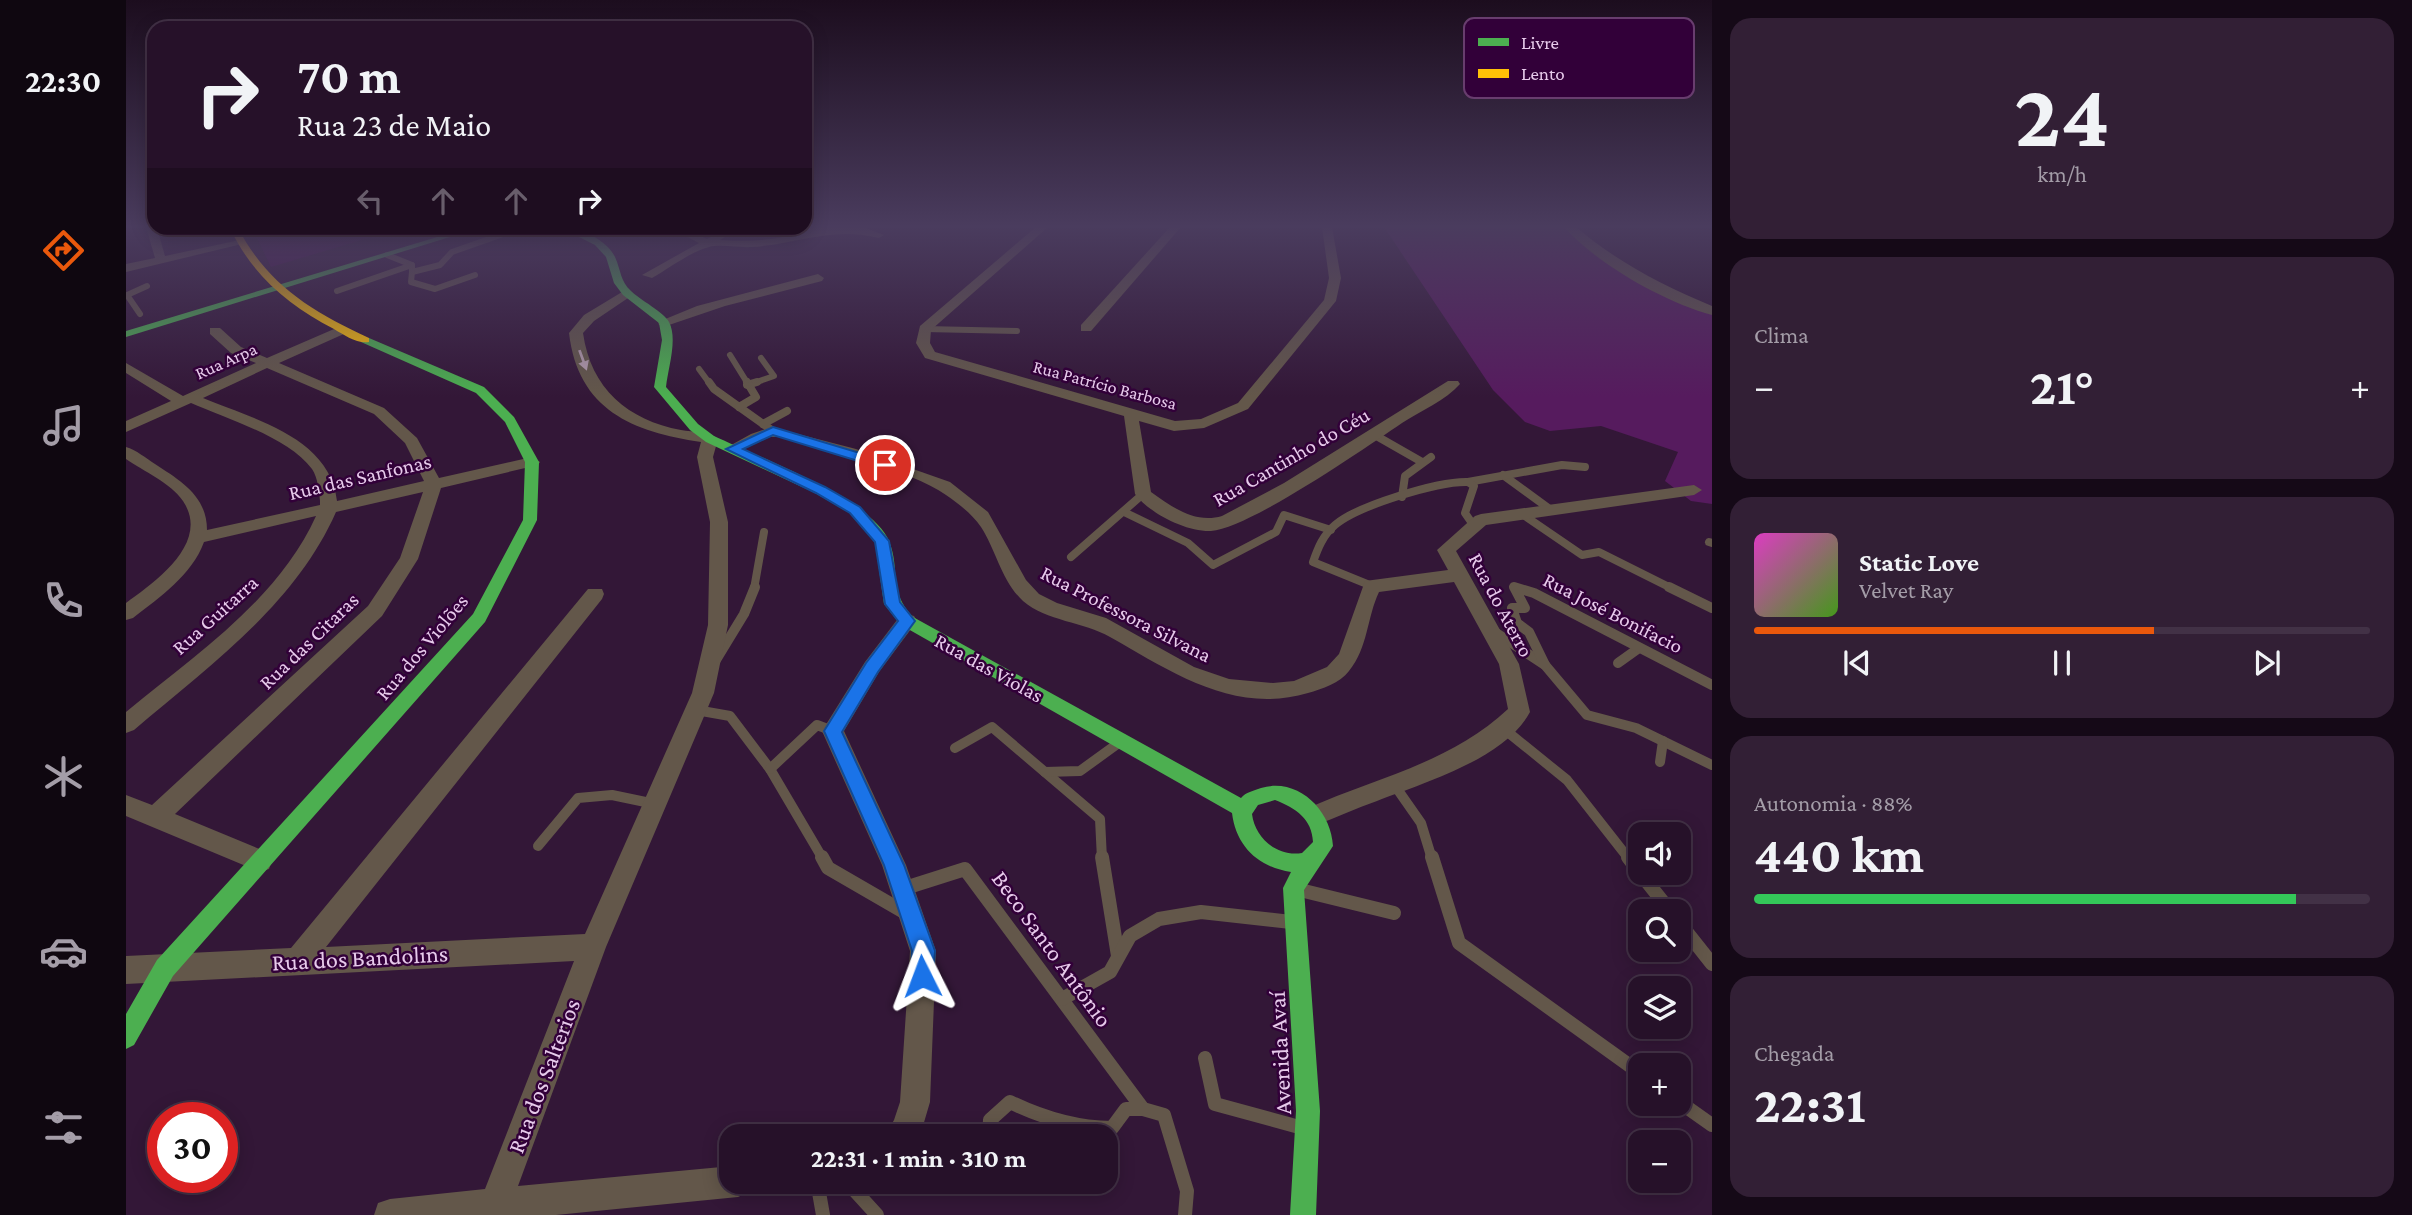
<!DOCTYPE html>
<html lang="pt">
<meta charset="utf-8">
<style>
body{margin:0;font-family:"Crimson Pro",serif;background:#321f35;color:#f1f3f6;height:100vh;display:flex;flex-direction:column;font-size:26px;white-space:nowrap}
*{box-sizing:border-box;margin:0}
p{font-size:23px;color:#a49da8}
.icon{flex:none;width:38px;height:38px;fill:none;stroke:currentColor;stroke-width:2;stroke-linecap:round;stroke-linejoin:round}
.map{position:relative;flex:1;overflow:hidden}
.side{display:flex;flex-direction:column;gap:18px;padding:18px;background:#150917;width:700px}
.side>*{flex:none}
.banner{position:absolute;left:21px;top:21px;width:665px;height:214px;border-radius:21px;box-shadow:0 4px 18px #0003,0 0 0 2px #423146;background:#261129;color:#f1f3f6;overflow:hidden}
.fabs{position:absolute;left:1502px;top:822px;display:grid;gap:14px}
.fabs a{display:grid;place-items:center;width:63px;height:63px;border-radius:14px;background:#261129;box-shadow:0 4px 18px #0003,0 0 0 2px #423146;font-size:35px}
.speed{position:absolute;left:21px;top:1102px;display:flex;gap:14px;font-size:35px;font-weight:700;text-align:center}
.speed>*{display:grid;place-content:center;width:91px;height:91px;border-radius:50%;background:#261129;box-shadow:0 4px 18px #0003,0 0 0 2px #423146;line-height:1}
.speed .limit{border:10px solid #d22;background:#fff;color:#111}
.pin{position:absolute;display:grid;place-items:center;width:60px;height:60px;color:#fff;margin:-30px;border:4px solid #fff;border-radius:50%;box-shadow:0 2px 7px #0007}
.me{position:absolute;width:77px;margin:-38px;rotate:357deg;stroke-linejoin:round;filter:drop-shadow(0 0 5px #0008)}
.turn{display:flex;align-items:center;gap:24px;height:147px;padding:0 35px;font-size:32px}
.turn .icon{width:91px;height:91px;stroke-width:2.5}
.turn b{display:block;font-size:49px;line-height:60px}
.lanes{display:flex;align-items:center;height:66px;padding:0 35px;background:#0003;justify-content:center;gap:35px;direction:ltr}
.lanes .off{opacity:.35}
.big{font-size:52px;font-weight:700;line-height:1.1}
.side .widget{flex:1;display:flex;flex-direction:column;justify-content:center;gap:10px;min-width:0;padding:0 24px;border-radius:21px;background:#321f35}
.side .dial{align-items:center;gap:0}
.dial b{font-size:91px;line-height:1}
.song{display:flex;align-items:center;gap:21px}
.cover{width:84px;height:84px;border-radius:10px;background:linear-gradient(135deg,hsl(310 70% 55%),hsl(100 70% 35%))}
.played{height:7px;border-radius:4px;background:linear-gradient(90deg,#ea580c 65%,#423146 65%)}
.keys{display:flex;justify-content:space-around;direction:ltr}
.heat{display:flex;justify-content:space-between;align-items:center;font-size:38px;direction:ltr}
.charge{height:10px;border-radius:5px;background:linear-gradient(90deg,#34c759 88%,#423146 0)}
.trip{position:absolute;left:593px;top:1124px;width:399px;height:70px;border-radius:21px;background:#261129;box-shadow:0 4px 18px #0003,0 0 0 2px #423146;font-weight:700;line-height:70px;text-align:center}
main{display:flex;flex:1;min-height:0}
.dock{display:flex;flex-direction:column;width:126px;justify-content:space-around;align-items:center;background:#0f0710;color:#a49da8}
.dock .icon{width:49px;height:49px}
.dock .current{color:#ea580c}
.dock b{font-size:32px;color:#f1f3f6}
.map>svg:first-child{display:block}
.built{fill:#440f4c}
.green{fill:#561b5e}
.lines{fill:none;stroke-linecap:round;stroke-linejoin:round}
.lane-far3{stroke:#63574a;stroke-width:6}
.lane-far2{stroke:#63574a;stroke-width:8}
.lane-far1{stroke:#63574a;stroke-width:10}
.lane{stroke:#63574a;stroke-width:14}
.street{fill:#63574a;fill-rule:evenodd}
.fast{fill:#4caf50;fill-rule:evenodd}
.slow{fill:#ffc107;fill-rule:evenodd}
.oneway{fill:#b29cab}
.route{fill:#1a73e8;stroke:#114b97;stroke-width:2}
.labels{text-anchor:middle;stroke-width:5;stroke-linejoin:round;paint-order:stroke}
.far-street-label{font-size:18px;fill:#e7caeb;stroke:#320039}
.street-label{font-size:21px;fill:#e7caeb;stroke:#320039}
.near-street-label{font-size:24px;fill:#e7caeb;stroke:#320039}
.key{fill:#320039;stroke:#683d6e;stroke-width:2}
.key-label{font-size:19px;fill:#e7caeb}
</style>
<main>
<nav class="dock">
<b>22:30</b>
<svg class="icon current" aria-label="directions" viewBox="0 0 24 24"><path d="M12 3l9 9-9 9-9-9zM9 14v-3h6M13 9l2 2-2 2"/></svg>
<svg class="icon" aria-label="music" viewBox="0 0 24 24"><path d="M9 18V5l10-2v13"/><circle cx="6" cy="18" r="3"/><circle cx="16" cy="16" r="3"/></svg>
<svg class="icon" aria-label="phone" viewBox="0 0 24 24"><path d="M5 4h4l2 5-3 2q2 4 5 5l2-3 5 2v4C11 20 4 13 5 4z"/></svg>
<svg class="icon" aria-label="climate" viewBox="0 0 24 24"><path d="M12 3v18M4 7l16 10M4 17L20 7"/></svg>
<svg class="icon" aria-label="car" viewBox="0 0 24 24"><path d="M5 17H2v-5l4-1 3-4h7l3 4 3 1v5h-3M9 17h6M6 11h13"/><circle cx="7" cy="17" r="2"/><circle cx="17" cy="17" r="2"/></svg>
<svg class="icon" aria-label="filters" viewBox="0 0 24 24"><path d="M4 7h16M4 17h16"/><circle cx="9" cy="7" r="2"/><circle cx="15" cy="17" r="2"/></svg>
</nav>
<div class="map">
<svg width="1586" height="1215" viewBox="0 0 1586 1215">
<rect width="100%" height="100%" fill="#331737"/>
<polygon class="built" points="126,228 276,228 145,267"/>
<polygon class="green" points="1258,227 1441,227 1475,256 1586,312 1586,504 1565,501 1539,481 1552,452 1475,426 1424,431 1399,422 1367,390"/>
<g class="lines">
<g class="lane-far3">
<polyline points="261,255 286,265 286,272 314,265 326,252 380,233"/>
<polyline points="286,272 285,282 309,289 349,275"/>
<polyline points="211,291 286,265"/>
<polyline points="14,314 1,295 21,286"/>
<polyline points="799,329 891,331"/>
<polyline points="604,355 622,384"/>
<polyline points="573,369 584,384"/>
<polyline points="625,384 648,376 635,358"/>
</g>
<g class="lane-far2">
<polyline points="583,382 588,389 647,431"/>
<polyline points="621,385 631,382"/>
<polyline points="613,407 630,397 621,382"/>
<polyline points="637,424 661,411"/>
<polyline points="1247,434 1296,462"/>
<polyline points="1377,475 1425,510"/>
<polyline points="1342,482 1436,465 1459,467"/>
<polyline points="1276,497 1279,476 1305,457"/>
<polyline points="998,512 1062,543 1087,565 1150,532 1158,515 1205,530"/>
<polyline points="1396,514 1456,555 1473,552 1547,589"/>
<polyline points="1583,542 1586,543"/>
<polyline points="945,557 1017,494"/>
<path d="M1246 586 1187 562C1192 548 1197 535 1209 525 1231 506 1312 481 1342 482L1348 486 1339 513 1348 526"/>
<polyline points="628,589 638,532"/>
<polyline points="1389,589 1393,589"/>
</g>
<g class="lane-far1">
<polyline points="1543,587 1586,608"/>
<polyline points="1370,633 1419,665 1461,715 1510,728 1586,765"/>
<polyline points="590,660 618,614 629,587"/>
<polyline points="1492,663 1513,648"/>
<polyline points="1419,665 1403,632 1391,623 1386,608 1399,608 1388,587 1408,593 1586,685"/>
<polyline points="570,710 604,716 644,769 697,859"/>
<polyline points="1378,729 1441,780 1503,859"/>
<polyline points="829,748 866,727 974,819 976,859"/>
<polyline points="1534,762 1537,741"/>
<polyline points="644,769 691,725 707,731"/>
<polyline points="919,772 954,771 994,742"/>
<polyline points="1267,783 1295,823 1306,859"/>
<polyline points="412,846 452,798 486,795 529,804"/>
</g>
<g class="lane">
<polyline points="696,857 702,868 778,912"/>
<polyline points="976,857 992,956"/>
<polyline points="1306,857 1333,943 1514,1073"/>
<polyline points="1502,857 1514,873"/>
<polyline points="1514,873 1545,912"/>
<polyline points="776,889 839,869 1017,1109"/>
<polyline points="1174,890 1268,913"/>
<polyline points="1552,921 1586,964"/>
<polyline points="936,999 984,972 1004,936 1033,919 1075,912 1165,922"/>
<polyline points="1079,1058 1089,1104 1173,1127"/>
<polyline points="1552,1101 1586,1125"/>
<polyline points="784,1130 807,1136"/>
<path d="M863 1136 864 1120 884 1102C917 1118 949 1128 986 1128L1000 1109H1017L1038 1115 1061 1191 1059 1215"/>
<polyline points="691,1181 697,1215"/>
<polyline points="720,1181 751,1215"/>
</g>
<g class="street">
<polygon points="20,227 31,228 39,256 114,240 120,243 0,272 0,264 29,258"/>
<path d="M685 227H737L758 235 753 238C706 226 672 244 626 247 613 248 595 244 583 247 566 251 542 269 526 278L516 275 573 243 544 228H557L581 239 602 228H614L594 240C624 242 658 241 685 227Z"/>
<path d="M910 227H922L805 330 804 343 809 352 1049 421 1075 419 1112 403 1198 300 1203 278 1196 227H1206L1215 278 1210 301 1122 409 1078 428 1048 431 1013 421 1025 492C1046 507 1069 524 1096 516L1158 483 1322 381H1332L1334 384C1320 400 1295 411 1276 423 1239 448 1124 528 1085 531 1060 532 1023 513 1009 494L998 416 799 358 790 343 794 326Z"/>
<polygon points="1044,227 1055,227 965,331 955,331 955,325"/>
<path d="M1438 227H1450C1491 262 1536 285 1586 306V315C1538 302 1471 264 1438 227Z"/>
<polygon points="692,274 698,278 696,281 599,306 543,325 533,325 532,322 571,306"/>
<path d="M501 289 507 293 505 296 468 321 457 333C465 389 502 420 555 430 567 432 584 431 592 439L587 457 602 522V625L588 693 480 947 392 1186 606 1166V1181H628L623 1192 612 1197 430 1215H248L252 1203 264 1199 359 1189 448 961 0 984V956L165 948 462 589H476L478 594 476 599 200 947 459 934 566 693 582 625 584 522 571 457 575 442C507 432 452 410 443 333L458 315Z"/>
<path d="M215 326 220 327V333L153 363 258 408 291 438 313 478 406 457 414 462 412 465 315 488 292 559 256 616 49 814 143 853 146 861 143 869 134 872 0 816V795L26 805 242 606 274 558 297 492 210 512C169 605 83 666 8 730L0 733V712C69 655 152 600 190 516L78 542C66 575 34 597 7 618L0 620V603C29 582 85 543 57 501 45 483 17 471 0 459V447C10 450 20 458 29 464 55 481 81 496 81 530L194 505V501C193 491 192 478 186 469 162 437 101 419 65 403L0 432V421L45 401 0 373V363L57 396 130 363 105 353 84 334V328H94L115 347 141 358ZM141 368 248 414 279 443 298 481 211 501C204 437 127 419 77 398Z"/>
<path d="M645 427 730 449 824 482 862 512 900 580 913 594 931 603 980 618 1068 667 1103 679 1147 683 1168 681 1201 667 1213 654 1239 581 1322 570 1311 550 1349 516 1355 514 1568 485 1576 490 1568 495 1360 525 1330 551 1393 664 1404 712C1379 759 1297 783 1251 801 1230 808 1210 818 1190 825L1182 822 1178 815 1182 808C1250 778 1326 762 1382 709L1373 664 1328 582 1253 592C1241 617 1242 648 1223 671 1214 683 1196 689 1182 693 1108 715 1046 672 984 637 958 622 920 621 897 601 876 582 870 550 855 527 846 514 833 504 820 495 784 470 699 448 655 437H644L606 454 598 449 625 434Z"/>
<polygon points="781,614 788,616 791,621 753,672 718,731 780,865 810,951 804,1102 794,1136 759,1136 768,1120 774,1102 784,951 756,865 696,731 739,662 774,616"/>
</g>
<g class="fast">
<polygon points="341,228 353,228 0,337 0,331"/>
<path d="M435 228C452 226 481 240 489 257 495 270 494 281 505 291 514 300 538 312 543 322 552 339 542 368 540 387L572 424 588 436C630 456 746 499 763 541 775 571 761 589 787 617L1115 798C1120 792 1127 791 1135 788 1172 777 1205 810 1207 846L1178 890 1194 1111 1190 1215H1164L1170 1111 1157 888 1165 872C1132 867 1110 846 1106 813L775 625 758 604 749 542 724 513 689 493 580 442 564 430 528 387 536 340 533 323 497 295 488 283 480 257 469 245ZM1149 800C1170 808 1186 819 1187 842L1176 853C1151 857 1129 838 1126 814L1132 805Z"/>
<polygon points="235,338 243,338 358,387 388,417 413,462 411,520 359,622 47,976 8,1045 0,1049 0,1014 31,960 347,614 397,520 399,462 379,422 350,393 235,342"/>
</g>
<path class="slow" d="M104 228H112C142 285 185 311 243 338V342C231 344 218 335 208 329 162 305 126 275 104 228Z"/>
</g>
<defs><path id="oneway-solid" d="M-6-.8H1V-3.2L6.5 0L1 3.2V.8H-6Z" transform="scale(1.75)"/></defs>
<use class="oneway" href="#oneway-solid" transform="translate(457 360) rotate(70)"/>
<linearGradient id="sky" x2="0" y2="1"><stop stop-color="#1c0d1e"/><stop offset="0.57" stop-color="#4a3c5e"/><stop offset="1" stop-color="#4a3c5e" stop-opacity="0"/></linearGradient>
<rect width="1586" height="397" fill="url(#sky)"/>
<polygon class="route" points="647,427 764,462 766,465 759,469 755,468 647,435 617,449 699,487 734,507 763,541 774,602 789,621 752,672 716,732 778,865 809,951 807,976 804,985 796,988 788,985 785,976 786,951 758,865 698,731 740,663 772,621 759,604 749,542 724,513 690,493 600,449"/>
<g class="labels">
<g class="far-street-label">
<text transform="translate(100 361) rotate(-24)" y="6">Rua Arpa</text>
<text transform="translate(979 385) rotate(15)" y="6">Rua Patrício Barbosa</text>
</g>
<g class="street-label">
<text transform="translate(1165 457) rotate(-30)" y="7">Rua Cantinho do Céu</text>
<text transform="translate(234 477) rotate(-13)" y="7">Rua das Sanfonas</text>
<text transform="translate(1375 605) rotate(62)" y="7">Rua do Aterro</text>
<text transform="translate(1487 613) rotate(27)" y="7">Rua José Bonifacio</text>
<text transform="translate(1000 614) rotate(27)" y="7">Rua Professora Silvana</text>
<text transform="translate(89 615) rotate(-42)" y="7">Rua Guitarra</text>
<text transform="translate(183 641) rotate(-44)" y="7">Rua das Citaras</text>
<text transform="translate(296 647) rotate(-50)" y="7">Rua dos Violões</text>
<text transform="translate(863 668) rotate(29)" y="7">Rua das Violas</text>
</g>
<g class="near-street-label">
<text transform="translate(926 949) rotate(54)" y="8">Beco Santo Antônio</text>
<text transform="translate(234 958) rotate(-3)" y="8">Rua dos Bandolins</text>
<text transform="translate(1154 1053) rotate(-93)" y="8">Avenida Avaí</text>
<text transform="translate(418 1076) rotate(-69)" y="8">Rua dos Salterios</text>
</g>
</g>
<rect x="1338" y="18" width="230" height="80" rx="10" class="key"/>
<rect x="1352" y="38" width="31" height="8" fill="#4caf50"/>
<rect x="1352" y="69" width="31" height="9" fill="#ffc107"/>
<g class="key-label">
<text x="1395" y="49">Livre</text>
<text x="1395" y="80">Lento</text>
</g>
</svg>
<div class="fabs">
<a><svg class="icon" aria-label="sound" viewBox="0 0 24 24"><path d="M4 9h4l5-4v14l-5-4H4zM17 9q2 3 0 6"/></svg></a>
<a><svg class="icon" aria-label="search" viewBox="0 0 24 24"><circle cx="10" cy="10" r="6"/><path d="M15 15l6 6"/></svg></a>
<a><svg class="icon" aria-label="layers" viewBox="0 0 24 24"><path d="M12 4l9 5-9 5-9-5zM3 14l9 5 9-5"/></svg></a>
<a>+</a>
<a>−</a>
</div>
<div class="speed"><div class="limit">30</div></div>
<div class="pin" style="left:759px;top:465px;background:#d93025"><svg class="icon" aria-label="arrive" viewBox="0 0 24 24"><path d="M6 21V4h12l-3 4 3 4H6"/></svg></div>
<svg class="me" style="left:796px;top:976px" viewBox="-20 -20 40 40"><path d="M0-17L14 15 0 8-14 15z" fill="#1a73e8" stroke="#fff" stroke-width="4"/></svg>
<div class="trip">22:31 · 1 min · 310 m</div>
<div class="banner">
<div class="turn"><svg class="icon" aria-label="right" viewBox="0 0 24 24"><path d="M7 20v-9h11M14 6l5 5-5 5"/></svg><div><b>70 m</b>Rua 23 de Maio</div></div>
<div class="lanes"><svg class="icon off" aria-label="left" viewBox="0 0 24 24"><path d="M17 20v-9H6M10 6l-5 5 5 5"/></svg><svg class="icon off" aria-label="ahead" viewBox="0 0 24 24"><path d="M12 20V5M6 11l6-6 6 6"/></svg><svg class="icon off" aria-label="ahead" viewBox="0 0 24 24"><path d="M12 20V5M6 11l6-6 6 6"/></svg><svg class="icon" aria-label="right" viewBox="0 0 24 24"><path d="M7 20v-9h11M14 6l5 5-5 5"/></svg></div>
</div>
</div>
<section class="side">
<div class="widget dial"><b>24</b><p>km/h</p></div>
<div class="widget"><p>Clima</p>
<div class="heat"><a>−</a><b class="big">21°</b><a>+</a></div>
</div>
<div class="widget">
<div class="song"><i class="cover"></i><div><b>Static Love</b><p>Velvet Ray</p></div></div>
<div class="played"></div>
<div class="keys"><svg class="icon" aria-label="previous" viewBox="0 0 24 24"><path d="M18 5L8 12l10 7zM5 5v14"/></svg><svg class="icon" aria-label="pause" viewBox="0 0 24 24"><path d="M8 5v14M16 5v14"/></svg><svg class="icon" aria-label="next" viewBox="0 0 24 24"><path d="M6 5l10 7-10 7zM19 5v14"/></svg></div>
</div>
<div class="widget"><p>Autonomia · 88%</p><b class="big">440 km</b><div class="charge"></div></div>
<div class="widget"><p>Chegada</p><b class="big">22:31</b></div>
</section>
</main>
